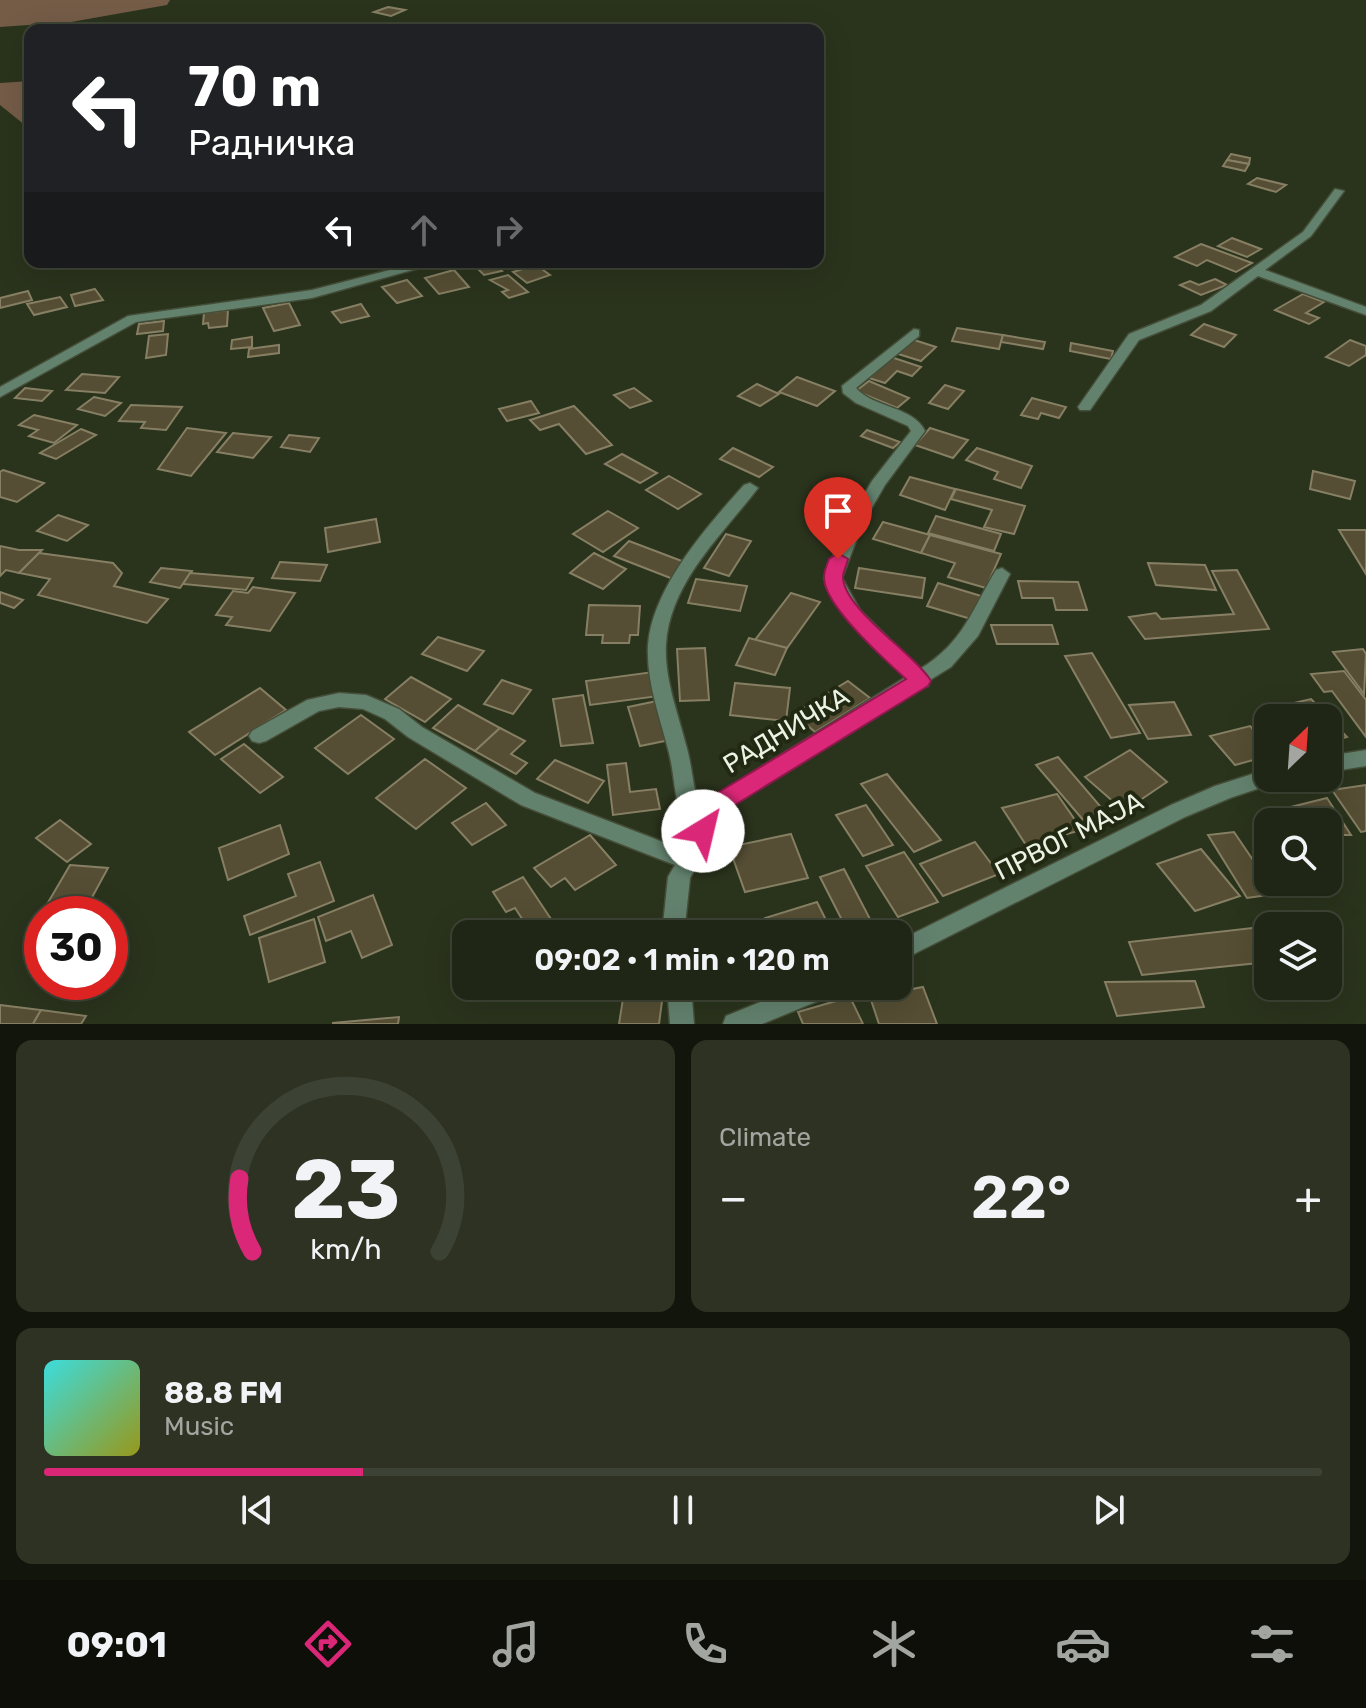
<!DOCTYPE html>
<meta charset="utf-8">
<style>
body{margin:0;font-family:Rubik,sans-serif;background:#2d3222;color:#f1f3f6;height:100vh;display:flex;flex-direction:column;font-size:30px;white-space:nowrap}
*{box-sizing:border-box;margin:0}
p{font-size:26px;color:#a2a5a0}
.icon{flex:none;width:44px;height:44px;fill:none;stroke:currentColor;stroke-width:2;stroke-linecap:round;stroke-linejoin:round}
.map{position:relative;height:1024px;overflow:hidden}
.details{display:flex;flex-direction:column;gap:16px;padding:16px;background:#12150c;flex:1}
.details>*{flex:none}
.banner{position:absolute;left:24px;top:24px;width:800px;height:244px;border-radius:16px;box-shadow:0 8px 32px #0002,0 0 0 2px #3d4334;background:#202124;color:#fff;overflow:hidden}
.needle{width:52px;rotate:25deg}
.fabs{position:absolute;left:1254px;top:704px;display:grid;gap:16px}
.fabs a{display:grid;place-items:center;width:88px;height:88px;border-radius:16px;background:#202615;box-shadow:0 8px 32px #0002,0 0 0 2px #3d4334;font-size:40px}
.speed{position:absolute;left:24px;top:896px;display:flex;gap:16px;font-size:40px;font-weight:700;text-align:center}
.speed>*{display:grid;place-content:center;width:104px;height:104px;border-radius:50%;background:#202615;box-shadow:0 8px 32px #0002,0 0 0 2px #3d4334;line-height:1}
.speed .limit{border:12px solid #d22;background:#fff;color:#111}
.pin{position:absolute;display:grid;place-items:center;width:68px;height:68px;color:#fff;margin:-82px -34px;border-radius:50% 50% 50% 0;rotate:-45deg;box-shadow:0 0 8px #0007}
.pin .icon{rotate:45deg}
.me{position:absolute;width:88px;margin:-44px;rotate:36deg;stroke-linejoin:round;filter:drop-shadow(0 0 6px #0008)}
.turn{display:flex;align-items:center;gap:28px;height:168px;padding:0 32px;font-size:36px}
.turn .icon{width:104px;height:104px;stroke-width:2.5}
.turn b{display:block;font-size:56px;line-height:68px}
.lanes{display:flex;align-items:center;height:76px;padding:0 32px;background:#0003;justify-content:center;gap:40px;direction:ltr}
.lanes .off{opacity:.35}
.big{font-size:60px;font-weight:600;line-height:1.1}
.details .tile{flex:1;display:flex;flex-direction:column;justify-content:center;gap:12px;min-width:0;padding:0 28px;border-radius:16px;background:#2d3222}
.details .dial{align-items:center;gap:0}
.dial svg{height:208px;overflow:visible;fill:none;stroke:#3d4334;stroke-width:7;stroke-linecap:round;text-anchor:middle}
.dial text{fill:#f1f3f6;stroke:none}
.song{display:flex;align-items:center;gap:24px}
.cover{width:96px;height:96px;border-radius:12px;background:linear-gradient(135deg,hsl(180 70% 55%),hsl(60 70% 35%))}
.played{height:8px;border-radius:4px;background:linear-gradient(90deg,#db2777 25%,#3d4334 25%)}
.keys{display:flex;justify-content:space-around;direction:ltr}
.heat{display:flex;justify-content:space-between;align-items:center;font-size:44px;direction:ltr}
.details .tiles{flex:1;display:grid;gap:16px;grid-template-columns:1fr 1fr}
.tile:last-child{grid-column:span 2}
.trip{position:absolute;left:452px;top:920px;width:460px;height:80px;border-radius:16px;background:#202615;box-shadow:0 8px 32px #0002,0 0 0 2px #3d4334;font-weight:600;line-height:80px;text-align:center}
.menu{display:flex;height:128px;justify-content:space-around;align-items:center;background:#0d0f08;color:#a2a5a0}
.menu .icon{width:56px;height:56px}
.menu .on{color:#db2777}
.menu b{font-size:36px;color:#f1f3f6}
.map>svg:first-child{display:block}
.forest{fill:#745c47}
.building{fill:#554e34;stroke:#867f63;stroke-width:2}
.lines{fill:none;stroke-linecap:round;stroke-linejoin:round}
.street-casing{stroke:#454e38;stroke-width:3}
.street{fill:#63826e;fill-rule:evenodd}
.route{fill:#db2777;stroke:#8e194d;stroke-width:2}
.labels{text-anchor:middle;stroke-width:8;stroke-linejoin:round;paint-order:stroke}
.near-street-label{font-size:26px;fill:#ecf2e4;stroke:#212912}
</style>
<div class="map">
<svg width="1366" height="1024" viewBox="0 0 1366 1024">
<rect width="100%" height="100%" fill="#2a331c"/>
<g class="forest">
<polygon points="0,0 170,0 167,5 71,22 0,27"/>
<polygon points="30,81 30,125 26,126 0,105 0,83"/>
</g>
<g class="building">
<polygon points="388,7 405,10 391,16 374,12"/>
<polygon points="1231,154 1250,158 1249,164 1227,160"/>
<polygon points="1227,160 1249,164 1245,171 1223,166"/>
<polygon points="1257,178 1286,185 1276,192 1248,184"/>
<polygon points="1232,238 1261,249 1247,257 1218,246"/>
<polygon points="1201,244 1252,263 1236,272 1207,260 1197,266 1175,257"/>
<polygon points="493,262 502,271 484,275 473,264"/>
<polygon points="536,265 550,275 527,283 513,272"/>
<polygon points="454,270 469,287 439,294 425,278"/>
<polygon points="508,275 528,292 509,298 502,292 508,290 490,280"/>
<polygon points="1215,279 1227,285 1201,295 1180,285 1190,281 1199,285"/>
<polygon points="407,280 422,296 397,303 382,287"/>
<polygon points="95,289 103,300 75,306 71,295"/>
<polygon points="28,291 32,300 0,308 0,298"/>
<polygon points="1303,294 1324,302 1306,313 1319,318 1309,324 1275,310"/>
<polygon points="60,297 67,307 34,315 27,304"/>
<polygon points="289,303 300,325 274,331 263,308"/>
<polygon points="361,304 369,316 341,323 332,312"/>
<polygon points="228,310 227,326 209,328 208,323 203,324 204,313"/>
<polygon points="164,321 163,331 137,334 139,324"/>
<polygon points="1204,324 1236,335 1224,347 1191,335"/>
<polygon points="957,328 1003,335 999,349 952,341"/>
<polygon points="168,334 166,355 146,358 149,336"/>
<polygon points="1003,335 1045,342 1043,349 1001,342"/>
<polygon points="252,337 252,347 231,349 232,340"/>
<polygon points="911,339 936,347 921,361 895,353"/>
<polygon points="1350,340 1366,346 1366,355 1349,366 1326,357"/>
<polygon points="1071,343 1113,351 1111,359 1070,351"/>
<polygon points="279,345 279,353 248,357 249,349"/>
<polygon points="891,357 921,367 912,376 897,371 885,383 869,378"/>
<polygon points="82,374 119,377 105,393 66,390"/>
<polygon points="797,377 835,391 817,406 779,392"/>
<polygon points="869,381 909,398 897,408 856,391"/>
<polygon points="757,384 779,394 760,406 738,396"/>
<polygon points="945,385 964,391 948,409 929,403"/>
<polygon points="25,388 52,391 42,401 15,398"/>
<polygon points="634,388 651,401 630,408 614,395"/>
<polygon points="94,397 121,403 105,416 78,409"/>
<polygon points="1032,398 1066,407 1059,418 1041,413 1038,419 1021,415"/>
<polygon points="531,401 539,413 507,421 499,409"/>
<polygon points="131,405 182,407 166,430 141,428 145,422 119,421"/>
<polygon points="574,406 612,445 586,454 559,424 540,430 530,420"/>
<polygon points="34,415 77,425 54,443 29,436 38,430 19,425"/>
<polygon points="187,428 226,433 191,476 158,469"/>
<polygon points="930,428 968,440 953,458 915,445"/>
<polygon points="81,429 96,435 56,459 40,453"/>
<polygon points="867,430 900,442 893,448 861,436"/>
<polygon points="233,433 271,437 253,458 217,452"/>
<polygon points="289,435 319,438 310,452 281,447"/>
<polygon points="733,448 773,467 759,477 720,459"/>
<polygon points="977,448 1032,466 1021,488 994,479 998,472 966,460"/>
<polygon points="622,454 657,473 640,483 605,464"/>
<polygon points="3,470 44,483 17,502 0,497 0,472"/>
<polygon points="1313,471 1355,481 1350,499 1310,489"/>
<polygon points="669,476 701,494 678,509 646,490"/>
<polygon points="910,477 955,489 945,510 900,495"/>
<polygon points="956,489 1025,506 1014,534 984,527 992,510 951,499"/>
<polygon points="608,511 638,528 603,552 573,534"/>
<polygon points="58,515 88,525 67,541 37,531"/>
<polygon points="936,516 1001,534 994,551 928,533"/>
<polygon points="376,519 380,542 328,552 325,528"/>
<polygon points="883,522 930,535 921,553 873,539"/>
<polygon points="1339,530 1366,530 1366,574"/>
<polygon points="726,534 751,541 729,576 704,568"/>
<polygon points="930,535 1001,554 986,588 948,577 955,563 921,553"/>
<polygon points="629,541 687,563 673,579 614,556"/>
<polygon points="0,546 19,550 42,550 19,573 6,570 0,576"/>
<polygon points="39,553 113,563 122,573 114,586 168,599 147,623 38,595 50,579 19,573"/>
<polygon points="594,553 626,569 603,589 570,573"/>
<polygon points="280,562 327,565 320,581 272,578"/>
<polygon points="1148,563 1205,565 1216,590 1156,585"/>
<polygon points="161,568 192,571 180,588 150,582"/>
<polygon points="859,568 925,578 922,598 855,588"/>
<polygon points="1237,570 1269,629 1145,639 1129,617 1156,613 1161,619 1234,614 1212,571"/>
<polygon points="190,573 253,578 246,590 183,584"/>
<polygon points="696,579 747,586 740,611 688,603"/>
<polygon points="1018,581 1078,582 1087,610 1056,610 1053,598 1022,598"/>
<polygon points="938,583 981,596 971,619 927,606"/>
<polygon points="253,587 295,593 270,631 226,625 232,617 216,615 233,591 248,593"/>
<polygon points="0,592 23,600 14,608 0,603"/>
<polygon points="791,593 820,602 787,648 755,640"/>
<polygon points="589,605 640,606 638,635 630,635 629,643 602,643 603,635 586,635"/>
<polygon points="991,625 1052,625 1058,644 997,644"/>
<polygon points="438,637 484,651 467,671 422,654"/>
<polygon points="749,638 787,648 775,675 736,665"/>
<polygon points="705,648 709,700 680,701 677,649"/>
<polygon points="1363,649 1366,654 1364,694 1333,652"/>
<polygon points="1092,653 1140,733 1111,738 1065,656"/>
<polygon points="1344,671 1366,700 1366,737 1332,691 1324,692 1311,674"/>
<polygon points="653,672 659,696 590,705 586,681"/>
<polygon points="411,677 451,699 425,722 385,699"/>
<polygon points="502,680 531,690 513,714 484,704"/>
<polygon points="848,681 870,698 815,732 794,714"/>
<polygon points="735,683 790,688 786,721 730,715"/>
<polygon points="260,688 286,710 215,755 189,732"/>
<polygon points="583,695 593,743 561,746 553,699"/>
<polygon points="1311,699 1347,737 1328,742 1328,718 1271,718 1264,710"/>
<polygon points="657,701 670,740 640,746 628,707"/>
<polygon points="1174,702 1191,735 1148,739 1129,705"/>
<polygon points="458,705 500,728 475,751 433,728"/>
<polygon points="361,715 394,739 348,774 315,748"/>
<polygon points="1250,726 1268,746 1268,756 1235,765 1210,736"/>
<polygon points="500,728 525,741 511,754 527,763 516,774 475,751"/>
<polygon points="244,744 283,777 260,793 221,759"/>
<polygon points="1130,750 1167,782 1124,811 1085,777"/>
<polygon points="1058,757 1106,813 1084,821 1036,765"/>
<polygon points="425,759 466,788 416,829 376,798"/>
<polygon points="555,760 604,781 588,803 537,779"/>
<polygon points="626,763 630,792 656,789 660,809 613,815 607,765"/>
<polygon points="887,774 941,840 914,852 861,784"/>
<polygon points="1366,785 1366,831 1361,832 1332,790"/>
<polygon points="1057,794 1082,830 1026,845 1002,808"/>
<polygon points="1327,798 1351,835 1328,835 1328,822 1291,822 1283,809"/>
<polygon points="486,803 506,825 472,845 452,823"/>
<polygon points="866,805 893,845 863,856 836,815"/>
<polygon points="60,820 91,844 67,862 36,838"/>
<polygon points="280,825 289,854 228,880 219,848"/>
<polygon points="1234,832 1276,894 1247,898 1208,835"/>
<polygon points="791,834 808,878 745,892 729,847"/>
<polygon points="590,835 616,865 575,890 565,878 551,887 534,868"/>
<polygon points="975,842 999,874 943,896 920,864"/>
<polygon points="1201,849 1240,896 1195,911 1157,864"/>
<polygon points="904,852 938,902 898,917 866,866"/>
<polygon points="320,862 334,901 250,935 244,916 296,896 288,874"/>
<polygon points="70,865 108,868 83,914 42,914 42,936 29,935"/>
<polygon points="844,869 870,919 845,926 820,877"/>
<polygon points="523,877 561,934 532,934 515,908 506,912 493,892"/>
<polygon points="373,895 392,945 362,958 351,931 326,941 318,917"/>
<polygon points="817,902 833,934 773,934 765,918"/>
<polygon points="314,919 325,962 269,982 259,938"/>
<polygon points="1261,927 1268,937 1268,962 1142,975 1129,942"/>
<polygon points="1195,981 1204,1007 1117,1016 1105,982"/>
<polygon points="625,986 664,986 659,1024 619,1024"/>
<polygon points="923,987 937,1024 879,1024 870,997"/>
<polygon points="850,997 863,1024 803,1024 798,1012"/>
<polygon points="0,1005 41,1010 33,1024 0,1024"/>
<polygon points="41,1010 86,1016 81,1024 33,1024"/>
<polygon points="399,1017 398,1024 333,1024 333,1023"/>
</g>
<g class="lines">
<defs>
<g id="street">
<polygon points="1335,189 1344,191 1311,236 1265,270 1366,307 1366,315 1258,276 1211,311 1139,340 1090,410 1080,410 1078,407 1129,334 1201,305 1303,232"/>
<polygon points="421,262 441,262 312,298 136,322 0,397 0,387 128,316 312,290"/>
<path d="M914 329 919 330V336L856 388C873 408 913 406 925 431L885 485 863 523 842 578 860 610 920 669C964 642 971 611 996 570L1002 568 1010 574 978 636 951 667 930 680 928 686 919 687 729 808 690 878 684 934H662L668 877 675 865 521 805 408 737 385 719 363 709 339 707 319 711 266 741 259 743 252 741 249 736 252 731 307 700 339 693 366 695 399 709 422 727 535 793 684 850 693 834C673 811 676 780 669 753 660 718 646 681 648 645 652 588 708 525 744 485L750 483 758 488C723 534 670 582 666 644 664 678 678 713 686 745 693 768 693 795 703 816L715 796 906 677 847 618 824 578 847 523 872 481 911 431 908 426 856 403 843 393 842 386Z"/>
<polygon points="1366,750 1366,766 1328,772 1328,756"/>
<polygon points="1268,769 1268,778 1278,778 1275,783 1230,798 1185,817 898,962 898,941 1171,805 1215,786"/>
<polygon points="667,986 691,986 694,1024 670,1024"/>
<polygon points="800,986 839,986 835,994 762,1024 723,1024 726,1016"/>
</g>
</defs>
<use href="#street" class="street-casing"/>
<use href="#street" class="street"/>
</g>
<path class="route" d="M838 553 848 559C847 564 843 572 843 577 843 609 916 655 931 681L928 686 730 808C721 823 714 845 694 838L691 831 714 795 906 679C886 661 823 605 824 577 824 572 827 564 829 559Z"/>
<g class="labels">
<g class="near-street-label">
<text transform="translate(786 730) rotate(-31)" y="9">РАДНИЧКА</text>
<text transform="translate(1069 836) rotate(-27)" y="9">ПРВОГ МАЈА</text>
</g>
</g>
</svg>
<div class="fabs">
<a><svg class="needle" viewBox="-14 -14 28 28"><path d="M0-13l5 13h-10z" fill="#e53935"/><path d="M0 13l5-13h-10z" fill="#a2a5a0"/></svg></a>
<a><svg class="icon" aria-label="search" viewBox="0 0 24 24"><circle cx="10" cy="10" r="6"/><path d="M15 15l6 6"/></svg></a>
<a><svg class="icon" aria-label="layers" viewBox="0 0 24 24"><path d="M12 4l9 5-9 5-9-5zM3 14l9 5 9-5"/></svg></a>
</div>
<div class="speed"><div class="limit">30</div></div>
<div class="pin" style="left:838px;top:559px;background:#d93025"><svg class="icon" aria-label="arrive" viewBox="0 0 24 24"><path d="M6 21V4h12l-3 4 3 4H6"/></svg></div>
<svg class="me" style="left:703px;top:831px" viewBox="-20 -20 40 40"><circle r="19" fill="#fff"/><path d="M0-13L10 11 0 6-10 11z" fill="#db2777"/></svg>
<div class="trip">09:02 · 1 min · 120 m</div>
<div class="banner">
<div class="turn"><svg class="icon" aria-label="left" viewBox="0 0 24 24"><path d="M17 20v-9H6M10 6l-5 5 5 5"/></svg><div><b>70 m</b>Радничка</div></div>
<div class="lanes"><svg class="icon" aria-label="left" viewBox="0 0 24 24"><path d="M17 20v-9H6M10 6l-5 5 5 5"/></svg><svg class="icon off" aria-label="ahead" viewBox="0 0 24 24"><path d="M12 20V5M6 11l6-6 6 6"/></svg><svg class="icon off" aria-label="right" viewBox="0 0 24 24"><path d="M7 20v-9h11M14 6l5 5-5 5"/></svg></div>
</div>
</div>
<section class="details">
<div class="tiles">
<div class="tile dial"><svg viewBox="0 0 100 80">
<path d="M14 69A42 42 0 1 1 86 69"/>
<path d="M14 69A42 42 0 0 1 9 41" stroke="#db2777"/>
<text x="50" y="56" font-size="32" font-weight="700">23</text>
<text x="50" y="72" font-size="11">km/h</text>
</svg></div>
<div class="tile"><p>Climate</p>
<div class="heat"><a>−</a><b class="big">22°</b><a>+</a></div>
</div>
<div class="tile">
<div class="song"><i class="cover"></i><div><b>88.8 FM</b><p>Music</p></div></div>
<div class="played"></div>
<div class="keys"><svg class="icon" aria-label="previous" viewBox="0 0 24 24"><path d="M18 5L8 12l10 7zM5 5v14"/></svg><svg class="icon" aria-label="pause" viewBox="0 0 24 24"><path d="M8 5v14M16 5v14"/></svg><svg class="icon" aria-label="next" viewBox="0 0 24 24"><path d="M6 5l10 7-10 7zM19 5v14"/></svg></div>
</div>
</div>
</section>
<nav class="menu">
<b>09:01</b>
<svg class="icon on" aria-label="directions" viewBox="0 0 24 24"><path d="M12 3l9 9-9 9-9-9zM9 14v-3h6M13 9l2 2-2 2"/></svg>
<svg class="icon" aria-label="music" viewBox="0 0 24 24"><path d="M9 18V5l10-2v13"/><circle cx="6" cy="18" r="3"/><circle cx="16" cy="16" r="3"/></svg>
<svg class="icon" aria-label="phone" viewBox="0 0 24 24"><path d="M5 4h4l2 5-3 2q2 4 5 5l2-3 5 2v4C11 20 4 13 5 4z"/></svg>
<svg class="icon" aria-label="climate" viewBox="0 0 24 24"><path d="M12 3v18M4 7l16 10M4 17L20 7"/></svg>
<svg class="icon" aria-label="car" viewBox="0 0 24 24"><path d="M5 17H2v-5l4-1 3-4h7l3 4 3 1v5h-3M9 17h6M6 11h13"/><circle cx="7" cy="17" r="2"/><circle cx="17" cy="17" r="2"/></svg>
<svg class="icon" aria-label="filters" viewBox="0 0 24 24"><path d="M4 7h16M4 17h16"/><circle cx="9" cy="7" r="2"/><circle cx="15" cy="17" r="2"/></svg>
</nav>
